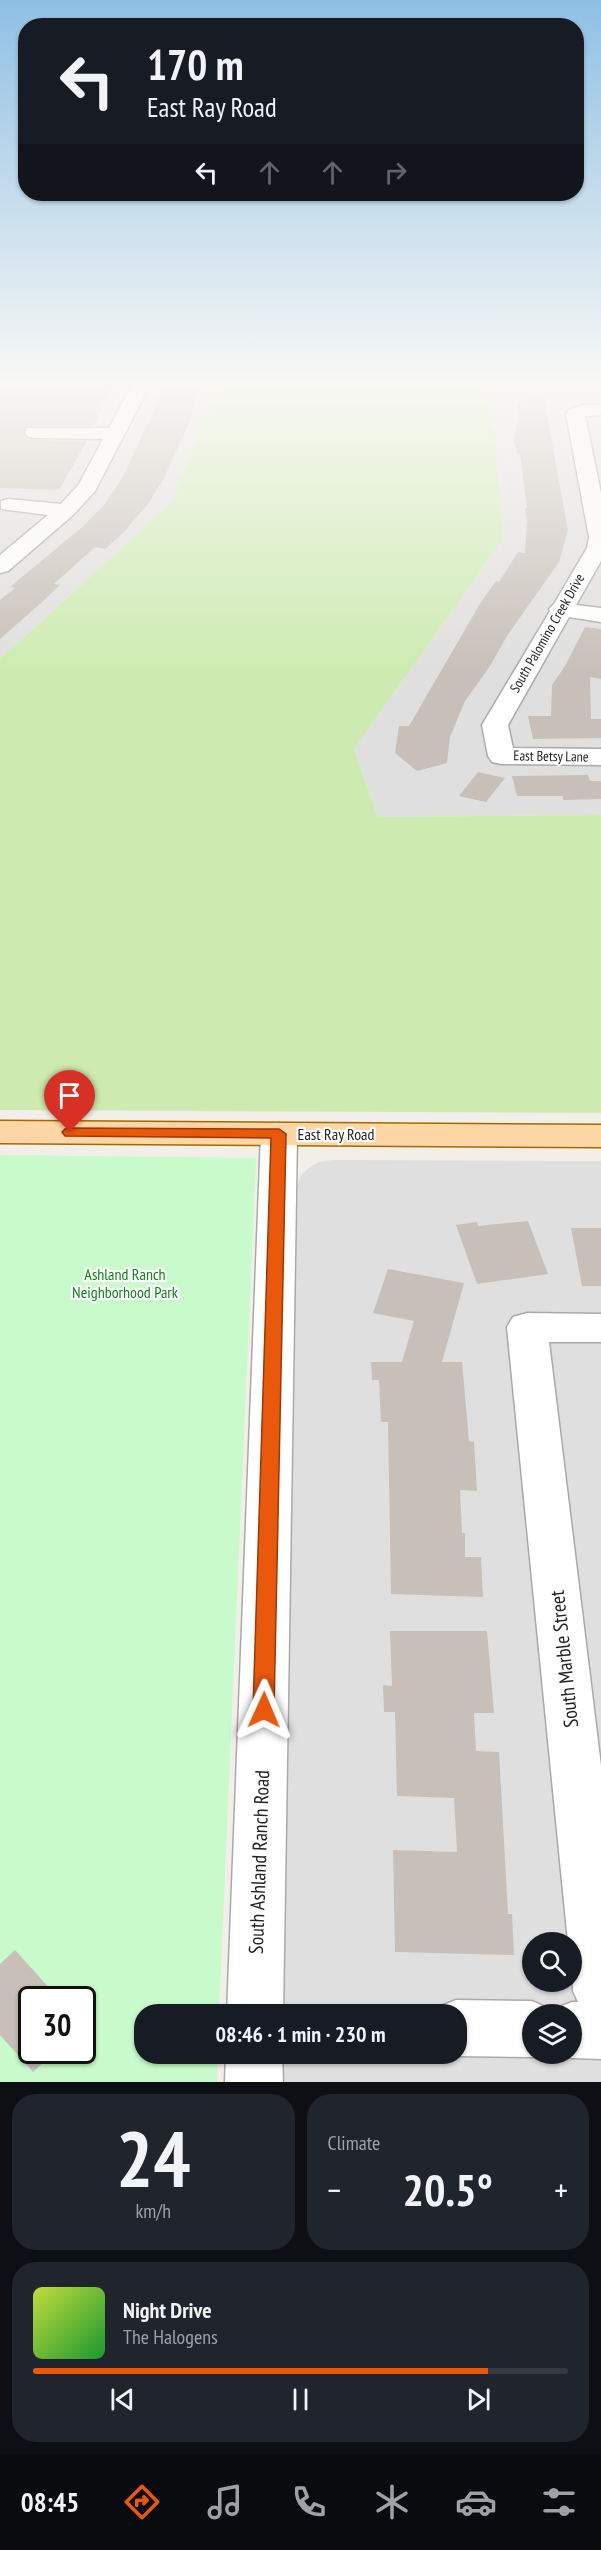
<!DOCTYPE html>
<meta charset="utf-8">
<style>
body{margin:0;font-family:"PT Sans Narrow",sans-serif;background:#20242c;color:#f1f3f6;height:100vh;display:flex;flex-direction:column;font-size:22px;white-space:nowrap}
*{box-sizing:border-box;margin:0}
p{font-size:20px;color:#9ea1a6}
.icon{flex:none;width:33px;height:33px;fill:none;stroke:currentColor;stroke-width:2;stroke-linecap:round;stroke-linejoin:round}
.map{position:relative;height:2082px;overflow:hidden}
.details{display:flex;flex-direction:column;gap:12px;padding:12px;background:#0d0f14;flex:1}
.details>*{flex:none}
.top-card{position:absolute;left:18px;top:18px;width:566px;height:183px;border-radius:24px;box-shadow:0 2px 4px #0004;background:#171b24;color:#f1f3f6;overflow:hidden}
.fabs{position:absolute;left:522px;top:1932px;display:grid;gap:12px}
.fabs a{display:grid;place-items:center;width:60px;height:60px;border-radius:50%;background:#171b24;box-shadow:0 2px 4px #0004;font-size:30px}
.speed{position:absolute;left:18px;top:1986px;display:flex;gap:12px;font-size:30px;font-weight:700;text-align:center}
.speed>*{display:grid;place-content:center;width:78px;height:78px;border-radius:50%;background:#171b24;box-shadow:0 2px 4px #0004;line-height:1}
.speed .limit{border:3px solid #111;border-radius:9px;background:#fff;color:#111}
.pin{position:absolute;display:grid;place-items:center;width:51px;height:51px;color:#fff;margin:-62px -26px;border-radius:50% 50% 50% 0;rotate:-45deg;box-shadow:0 0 6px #0007}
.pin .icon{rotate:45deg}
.me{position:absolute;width:66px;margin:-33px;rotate:1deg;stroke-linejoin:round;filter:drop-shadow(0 0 4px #0008)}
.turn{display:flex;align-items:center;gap:21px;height:126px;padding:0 30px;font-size:27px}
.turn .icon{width:78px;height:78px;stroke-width:2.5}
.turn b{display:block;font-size:42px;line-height:51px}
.lanes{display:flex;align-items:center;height:57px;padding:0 30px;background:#0003;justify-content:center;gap:30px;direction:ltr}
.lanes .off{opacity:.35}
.big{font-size:45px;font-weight:800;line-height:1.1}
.details .tile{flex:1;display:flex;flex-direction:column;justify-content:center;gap:9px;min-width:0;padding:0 21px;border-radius:24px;background:#20242c}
.details .dial{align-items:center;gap:0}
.dial b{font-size:78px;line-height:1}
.song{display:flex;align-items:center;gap:18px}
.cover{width:72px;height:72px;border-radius:9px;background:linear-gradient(135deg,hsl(70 70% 55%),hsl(130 70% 35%))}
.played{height:6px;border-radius:3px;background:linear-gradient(90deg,#ea580c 85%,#363941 85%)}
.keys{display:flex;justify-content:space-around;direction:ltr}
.heat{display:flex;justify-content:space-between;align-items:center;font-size:33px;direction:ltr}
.details .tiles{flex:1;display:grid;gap:12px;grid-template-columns:1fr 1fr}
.tile:last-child{grid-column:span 2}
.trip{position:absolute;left:134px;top:2004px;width:333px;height:60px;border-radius:24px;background:#171b24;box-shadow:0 2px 4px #0004;font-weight:800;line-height:60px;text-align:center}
.menu{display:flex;height:96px;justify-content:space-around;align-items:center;background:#090b0e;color:#9ea1a6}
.menu .icon{width:42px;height:42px}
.menu .active{color:#ea580c}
.menu b{font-size:27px;color:#f1f3f6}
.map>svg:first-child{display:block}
.residential{fill:#e0dfdf;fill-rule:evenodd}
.grass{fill:#cdebb0}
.park{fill:#c8facc;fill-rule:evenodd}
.building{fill:#c7bfb8}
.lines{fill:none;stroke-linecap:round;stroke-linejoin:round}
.minor-casing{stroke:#a9a9a9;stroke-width:3}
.major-casing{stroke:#a06b00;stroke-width:3}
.minor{fill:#fff;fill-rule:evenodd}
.major{fill:#fcd6a4;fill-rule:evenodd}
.route{fill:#ea580c;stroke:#983908;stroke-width:1.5}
.labels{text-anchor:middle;stroke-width:4.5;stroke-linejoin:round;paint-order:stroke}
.far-street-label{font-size:14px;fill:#222;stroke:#fff}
.street-label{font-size:16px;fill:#222;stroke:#fff}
.park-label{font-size:16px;fill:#0c8416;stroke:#fff}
.near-street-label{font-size:20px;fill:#222;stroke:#fff}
</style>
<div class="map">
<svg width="601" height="2082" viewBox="0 0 601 2082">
<rect width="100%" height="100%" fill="#f2efe9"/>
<g class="residential">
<polygon points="0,381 222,381 199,432 173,501 0,659"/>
<polygon points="484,381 601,381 601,815 378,817 354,749 504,538 494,431"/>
<path d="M332 1160 601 1161V2082H263L264 2054H456V2014H265L298 1184 301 1175 310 1167 319 1162ZM532 1942H572V1982H532ZM532 2014H572V2054H532Z"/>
</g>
<polygon class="grass" points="222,381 484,381 494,431 504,538 354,749 378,817 601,815 601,1113 0,1110 0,659 173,501 199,432"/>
<path class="park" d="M0 1155 256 1158 219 2014H144V2054H218L217 2082H0ZM32 2000H82V2050H32Z"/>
<g class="building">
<polygon points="0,381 28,381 45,388 48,383 113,381 94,426 27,426 23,431 25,437 33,440 87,441 59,490 0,488"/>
<polygon points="167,381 196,381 195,386 199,386 190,421 163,480 148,504 124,532 105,549 95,547 54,584 60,585 41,603 0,639 0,600 15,588 10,587 80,529 105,504 124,475"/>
<polygon points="543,394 568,530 559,562 507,636 490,666 465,701 450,737 447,763 417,771 395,753 399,726 409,726 481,602 496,581 499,582 518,552 525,553 527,521 525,508 527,508 520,454 517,454 514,440 519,414 517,403"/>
<polygon points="585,627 601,629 601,679 590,677 591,719 601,719 601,738 533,739 528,716 551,716 552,685 565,666"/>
<polygon points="478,772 505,778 486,802 459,796"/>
<polygon points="588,775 590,781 601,781 601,799 563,800 563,796 517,796 512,776"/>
<polygon points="528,1221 548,1274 477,1284 456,1225 477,1222 478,1226"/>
<polygon points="571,1228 601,1228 601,1286 582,1286"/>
<polygon points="388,1269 464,1283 442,1362 462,1362 469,1441 474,1442 477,1491 460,1490 462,1533 465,1533 465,1557 481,1557 483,1597 391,1594 388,1422 381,1422 379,1380 372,1380 371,1362 402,1362 414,1321 373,1313"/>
<polygon points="390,1631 487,1631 494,1713 474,1713 476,1751 499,1752 508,1914 512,1914 514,1955 395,1952 393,1850 457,1852 454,1798 397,1796 395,1712 384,1712 383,1685 392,1686"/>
<polygon points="15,1950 60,2000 32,2000 32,2050 56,2050 33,2072 0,2035 0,1964"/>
</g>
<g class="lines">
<defs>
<g id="minor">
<polygon points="134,381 152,381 95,491 73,515 8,571 0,573 0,555 48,515 1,509 1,501 8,499 61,504 79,484 103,439 34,438 27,436 25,432 27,428 109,428"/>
<polygon points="583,405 601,405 601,415 585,416 601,493 601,561 576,605 601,608 601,622 569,617 508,725 513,748 601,749 601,765 501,764 492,762 488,756 482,725 550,611 549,609 554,604 587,548 589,537 566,414 569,410"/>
<polygon points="279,1123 291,1126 297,1134 283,2014 227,2014 261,1134 267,1126"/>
<polygon points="527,1313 601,1314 601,1342 549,1342 601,1766 601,2059 572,2058 561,2054 572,2054 572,2014 532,2014 532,2054 541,2054 532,2057 456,2056 450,2054 456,2054 456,2014 433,2014 436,2008 456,2000 532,2001 552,2010 572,2002 578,2002 573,1991 572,1942 568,1942 507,1327 513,1317"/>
<polygon points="226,2054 282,2054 283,2082 225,2082"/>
</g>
<polygon id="major" points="0,1121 601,1125 601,1147 0,1143"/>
</defs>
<use href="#minor" class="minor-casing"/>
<use href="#major" class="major-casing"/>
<use href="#minor" class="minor"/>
<use href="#major" class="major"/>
</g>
<linearGradient id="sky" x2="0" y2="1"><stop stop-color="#8fc0e4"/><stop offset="0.57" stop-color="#f9f8f5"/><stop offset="1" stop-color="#f9f8f5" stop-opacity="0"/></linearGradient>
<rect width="601" height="672" fill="url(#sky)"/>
<polygon class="route" points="70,1128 279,1129 286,1134 274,1710 271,1716 264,1719 256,1716 253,1710 271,1138 65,1136 62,1132 65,1129"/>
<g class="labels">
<g class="far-street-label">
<text transform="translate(547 633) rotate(-60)" y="5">South Palomino Creek Drive</text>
<text transform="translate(551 756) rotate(1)" y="5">East Betsy Lane</text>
</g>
<g class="street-label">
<text x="336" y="1140">East Ray Road</text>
</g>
<g class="park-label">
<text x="125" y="1280">Ashland Ranch<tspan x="125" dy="18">Neighborhood Park</tspan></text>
</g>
<g class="near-street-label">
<text transform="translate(564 1659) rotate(-96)" y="7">South Marble Street</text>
<text transform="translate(259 1862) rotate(-88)" y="7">South Ashland Ranch Road</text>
</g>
</g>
</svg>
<div class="fabs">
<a><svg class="icon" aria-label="search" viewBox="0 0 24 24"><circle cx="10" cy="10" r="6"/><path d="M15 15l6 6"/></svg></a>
<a><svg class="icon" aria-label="layers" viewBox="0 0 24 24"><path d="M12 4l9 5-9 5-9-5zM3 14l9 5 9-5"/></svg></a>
</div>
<div class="speed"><div class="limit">30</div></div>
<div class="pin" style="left:70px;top:1132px;background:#d93025"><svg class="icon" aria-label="arrive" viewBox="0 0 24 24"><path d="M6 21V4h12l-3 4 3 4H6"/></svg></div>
<svg class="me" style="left:264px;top:1710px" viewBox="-20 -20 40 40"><path d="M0-17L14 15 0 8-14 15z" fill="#ea580c" stroke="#fff" stroke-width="4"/></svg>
<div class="trip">08:46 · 1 min · 230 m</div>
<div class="top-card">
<div class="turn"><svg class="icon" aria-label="left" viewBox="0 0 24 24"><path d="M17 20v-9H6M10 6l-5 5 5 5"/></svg><div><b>170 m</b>East Ray Road</div></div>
<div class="lanes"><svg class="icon" aria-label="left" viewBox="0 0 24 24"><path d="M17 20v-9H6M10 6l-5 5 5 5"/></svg><svg class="icon off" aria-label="ahead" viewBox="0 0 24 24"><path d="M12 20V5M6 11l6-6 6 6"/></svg><svg class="icon off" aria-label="ahead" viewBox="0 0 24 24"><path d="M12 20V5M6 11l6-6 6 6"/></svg><svg class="icon off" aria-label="right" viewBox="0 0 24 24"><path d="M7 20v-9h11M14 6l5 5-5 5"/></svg></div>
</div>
</div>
<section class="details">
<div class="tiles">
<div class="tile dial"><b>24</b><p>km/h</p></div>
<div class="tile"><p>Climate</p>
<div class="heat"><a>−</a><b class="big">20.5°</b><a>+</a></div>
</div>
<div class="tile">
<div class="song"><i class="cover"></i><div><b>Night Drive</b><p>The Halogens</p></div></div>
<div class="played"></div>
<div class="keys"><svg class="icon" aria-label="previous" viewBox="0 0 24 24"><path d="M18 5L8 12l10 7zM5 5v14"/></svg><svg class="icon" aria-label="pause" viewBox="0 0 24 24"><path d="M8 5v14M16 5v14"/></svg><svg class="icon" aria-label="next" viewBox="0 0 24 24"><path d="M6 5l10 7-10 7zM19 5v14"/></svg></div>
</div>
</div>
</section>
<nav class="menu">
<b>08:45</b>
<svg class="icon active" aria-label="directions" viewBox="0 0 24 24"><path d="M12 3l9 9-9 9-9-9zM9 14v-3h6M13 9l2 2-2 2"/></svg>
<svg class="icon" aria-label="music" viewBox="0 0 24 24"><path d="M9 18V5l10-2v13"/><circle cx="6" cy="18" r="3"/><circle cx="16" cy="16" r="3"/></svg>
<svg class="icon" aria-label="phone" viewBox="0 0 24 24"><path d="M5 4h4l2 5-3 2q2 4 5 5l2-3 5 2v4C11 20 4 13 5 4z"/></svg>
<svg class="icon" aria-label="climate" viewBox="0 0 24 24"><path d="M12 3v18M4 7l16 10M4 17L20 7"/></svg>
<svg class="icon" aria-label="car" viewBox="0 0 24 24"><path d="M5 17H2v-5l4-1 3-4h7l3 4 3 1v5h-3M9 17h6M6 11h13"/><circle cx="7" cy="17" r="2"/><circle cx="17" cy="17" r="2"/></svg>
<svg class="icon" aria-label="filters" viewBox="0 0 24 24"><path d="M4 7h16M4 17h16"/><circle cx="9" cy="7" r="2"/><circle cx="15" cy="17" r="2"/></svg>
</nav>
